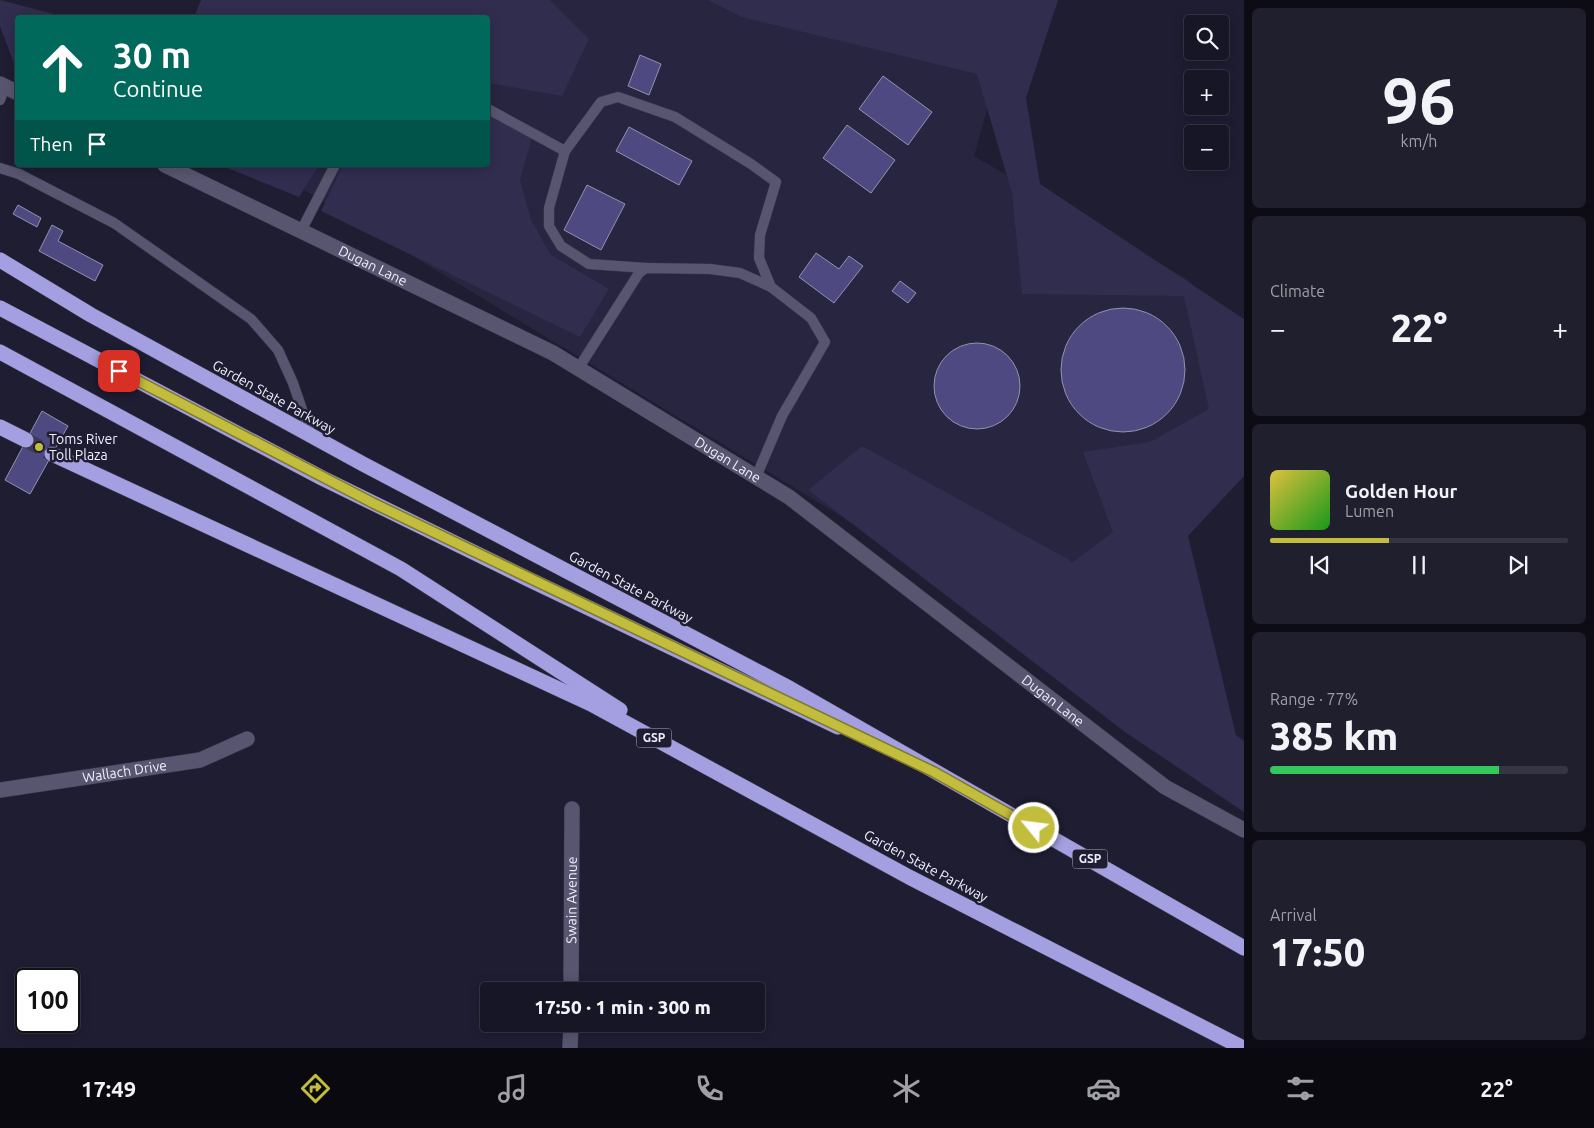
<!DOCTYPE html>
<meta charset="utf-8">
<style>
body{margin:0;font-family:Ubuntu,sans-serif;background:#201f2e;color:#f1f3f6;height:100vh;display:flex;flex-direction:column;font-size:19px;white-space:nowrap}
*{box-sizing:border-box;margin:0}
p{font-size:16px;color:#9e9fa7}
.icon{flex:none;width:28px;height:28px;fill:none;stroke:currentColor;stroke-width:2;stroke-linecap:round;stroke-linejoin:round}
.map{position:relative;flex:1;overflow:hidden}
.drawer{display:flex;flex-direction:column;gap:8px;padding:8px;background:#0d0c15;width:350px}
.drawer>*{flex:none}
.top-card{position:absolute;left:15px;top:15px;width:475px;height:152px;border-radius:5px;box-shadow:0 2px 12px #0003,0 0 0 1px #363543;background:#00695c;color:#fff;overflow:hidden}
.fabs{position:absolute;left:1184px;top:15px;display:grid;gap:10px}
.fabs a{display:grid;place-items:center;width:45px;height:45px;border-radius:5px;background:#171626;box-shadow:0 2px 12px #0003,0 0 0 1px #363543;font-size:25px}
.speed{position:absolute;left:15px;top:968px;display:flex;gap:10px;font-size:25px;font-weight:700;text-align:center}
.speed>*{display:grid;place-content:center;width:65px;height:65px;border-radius:50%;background:#171626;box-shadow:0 2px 12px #0003,0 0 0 1px #363543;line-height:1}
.speed .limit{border:2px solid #111;border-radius:8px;background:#fff;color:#111}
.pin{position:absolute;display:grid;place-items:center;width:42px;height:42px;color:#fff;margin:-21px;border-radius:10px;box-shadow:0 2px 8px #0006}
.me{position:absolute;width:55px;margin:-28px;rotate:299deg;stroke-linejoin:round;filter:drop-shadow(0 0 4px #0008)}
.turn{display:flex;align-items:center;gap:18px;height:105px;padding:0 15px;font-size:22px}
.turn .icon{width:65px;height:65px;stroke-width:2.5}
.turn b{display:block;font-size:35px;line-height:42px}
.then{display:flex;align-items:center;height:48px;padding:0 15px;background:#0003;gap:10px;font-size:19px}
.big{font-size:38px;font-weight:800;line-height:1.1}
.drawer .tile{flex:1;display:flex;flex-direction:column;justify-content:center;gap:8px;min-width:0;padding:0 18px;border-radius:8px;background:#201f2e}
.drawer .dial{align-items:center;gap:0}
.dial b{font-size:65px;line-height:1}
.song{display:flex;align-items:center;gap:15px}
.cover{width:60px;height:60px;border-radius:8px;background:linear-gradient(135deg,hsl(50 70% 55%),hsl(120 70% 35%))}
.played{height:5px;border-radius:2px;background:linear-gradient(90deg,#c3bd3e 40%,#363543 40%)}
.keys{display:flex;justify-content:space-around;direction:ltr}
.heat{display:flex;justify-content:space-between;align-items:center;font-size:28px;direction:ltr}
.charge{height:8px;border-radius:4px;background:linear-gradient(90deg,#34c759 77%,#363543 0)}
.trip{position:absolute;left:480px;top:982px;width:285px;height:50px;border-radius:5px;background:#171626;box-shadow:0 2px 12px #0003,0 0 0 1px #363543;font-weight:800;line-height:50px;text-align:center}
.menu{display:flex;height:80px;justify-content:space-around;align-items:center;background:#09090f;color:#9e9fa7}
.menu .icon{width:35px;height:35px}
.menu .current{color:#c3bd3e}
.menu b{font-size:22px;color:#f1f3f6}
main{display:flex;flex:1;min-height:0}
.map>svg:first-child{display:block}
.built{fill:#272540}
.green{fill:#302d4f}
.building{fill:#4f4982;stroke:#9392ae}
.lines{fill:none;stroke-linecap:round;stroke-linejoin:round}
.highway-tunnel{stroke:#3e3c50;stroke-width:15;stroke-dasharray:15 8;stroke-linecap:butt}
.lane-casing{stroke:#3c3a4e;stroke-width:11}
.street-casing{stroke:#3c3a4e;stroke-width:16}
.highway-casing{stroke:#3c3a4e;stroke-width:16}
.lane{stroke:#57556f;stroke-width:10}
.street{stroke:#57556f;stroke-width:15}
.highway{stroke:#a39fe0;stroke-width:15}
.route-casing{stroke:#7f7b28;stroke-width:12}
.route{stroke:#c3bd3e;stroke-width:9}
.poi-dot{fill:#c3bd3e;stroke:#1f1d32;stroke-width:2}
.labels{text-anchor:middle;stroke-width:5;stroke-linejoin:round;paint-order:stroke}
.shield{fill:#1f1d32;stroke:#b0afc0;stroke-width:1}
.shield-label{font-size:12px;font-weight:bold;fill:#eeeefd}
.street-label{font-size:14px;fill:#eeeefd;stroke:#1f1d32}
.poi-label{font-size:14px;fill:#eeeefd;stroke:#1f1d32;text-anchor:start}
</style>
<main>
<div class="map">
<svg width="1244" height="1048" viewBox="0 0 1244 1048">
<rect width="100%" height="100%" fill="#1f1d32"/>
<polygon class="built" points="320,0 864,0 1000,65 974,156 1187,279 1244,338 1244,409 1071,656 263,165 488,165 488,18 310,17"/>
<g class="green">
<polygon points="0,0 66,17 18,18 17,72 0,26"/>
<polygon points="201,0 550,0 589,39 562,96 488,83 488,18 194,17"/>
<polygon points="708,0 1058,0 1026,98 1040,184 1244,319 1244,476 1188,536 1236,735 1244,741 1244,812 1125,732 808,490 862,446 1073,562 1113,532 1083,452 1150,442 1209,409 1184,296 1022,294 1012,193 977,74 741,17"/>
<polygon points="488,115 532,137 520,180 531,220 551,255 609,289 580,337 321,211 343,165 488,165"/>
<polygon points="220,165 319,165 299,197"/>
</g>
<g class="building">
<polygon points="640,55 661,64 649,95 628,86"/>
<polygon points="883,76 932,112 908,145 859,109"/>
<polygon points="847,125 895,160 871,193 823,158"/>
<polygon points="629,127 692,161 679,185 616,151"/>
<polygon points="587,185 625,204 601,250 564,230"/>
<polygon points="18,205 41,218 37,227 13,214"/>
<polygon points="52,225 63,231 58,241 103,265 95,281 39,251"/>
<polygon points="816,253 839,269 849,256 863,266 834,303 799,277"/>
<polygon points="900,281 916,293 908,303 892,291"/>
<circle cx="1123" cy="370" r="62"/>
<circle cx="977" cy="386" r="43"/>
<polygon points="42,411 68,426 30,494 5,480"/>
</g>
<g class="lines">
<polyline class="highway-tunnel" points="26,440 52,454"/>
<defs>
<g id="lane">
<polyline points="0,100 5,86"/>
<polyline points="488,109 565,151"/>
<polyline points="0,168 19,174 114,223 251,319 278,350 293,383 311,436"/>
<polyline points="301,231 335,165"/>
<polyline points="646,268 589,264 561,246 549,226 549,208 565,151 601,102 618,97 675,117 751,164 776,182 760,235 759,258 771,287 811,318 825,342 782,416 756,477"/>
<polyline points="578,369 639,273 646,268 710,269 740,273 771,287"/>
</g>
<g id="street">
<polyline points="0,84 18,93"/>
<path id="s1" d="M165 165 553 353 789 497 1165 787 1244 830"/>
<path id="s2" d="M0 790 200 760 247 739"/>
<path id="s3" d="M571 991 572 809"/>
<polyline points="570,1048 571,1024"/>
</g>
<g id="highway">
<polyline points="0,260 91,315 363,464 789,688 1244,948"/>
<polyline points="0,308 322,478 528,579 838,727"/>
<polyline points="0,352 401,569 620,710"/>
<polyline points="0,427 26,440"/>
<polyline points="52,454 591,704 909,877 1243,1048"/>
</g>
</defs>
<use href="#lane" class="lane-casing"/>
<use href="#street" class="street-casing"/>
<use href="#highway" class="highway-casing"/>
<use href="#lane" class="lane"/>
<use href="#street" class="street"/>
<use href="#highway" class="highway"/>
</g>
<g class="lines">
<defs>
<polyline id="route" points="119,371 373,503 934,772 1034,828"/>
</defs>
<use href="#route" class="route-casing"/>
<use href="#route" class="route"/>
</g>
<circle class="poi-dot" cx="39" cy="447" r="5"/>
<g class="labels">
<g class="shield">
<rect x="636.5" y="728.5" width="35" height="19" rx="4"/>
<rect x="1072.5" y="849.5" width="35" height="19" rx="4"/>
</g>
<g class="shield-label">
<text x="654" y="742">GSP</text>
<text x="1090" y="863">GSP</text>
</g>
<g class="street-label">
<text dy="5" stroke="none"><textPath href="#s1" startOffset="231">Dugan Lane</textPath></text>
<text transform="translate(274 397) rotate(29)" y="5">Garden State Parkway</text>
<text dy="5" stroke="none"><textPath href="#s1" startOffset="636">Dugan Lane</textPath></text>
<text transform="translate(631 587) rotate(28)" y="5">Garden State Parkway</text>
<text dy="5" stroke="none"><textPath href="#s1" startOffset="1041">Dugan Lane</textPath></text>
<text dy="5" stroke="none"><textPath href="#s2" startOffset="126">Wallach Drive</textPath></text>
<text transform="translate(926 866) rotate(28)" y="5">Garden State Parkway</text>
<text dy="5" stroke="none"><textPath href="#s3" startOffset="91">Swain Avenue</textPath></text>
</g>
<g class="poi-label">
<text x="49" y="444">Toms River<tspan x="49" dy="16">Toll Plaza</tspan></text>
</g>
</g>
</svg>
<div class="fabs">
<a><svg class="icon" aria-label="search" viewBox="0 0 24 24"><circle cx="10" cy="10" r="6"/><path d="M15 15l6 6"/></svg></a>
<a>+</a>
<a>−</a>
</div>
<div class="speed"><div class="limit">100</div></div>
<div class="pin" style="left:119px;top:371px;background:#d93025"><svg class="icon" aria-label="arrive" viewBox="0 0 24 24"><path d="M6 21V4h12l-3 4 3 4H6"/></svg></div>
<svg class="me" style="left:1034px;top:828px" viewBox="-20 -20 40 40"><circle r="17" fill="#c3bd3e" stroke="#fff" stroke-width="3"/><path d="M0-11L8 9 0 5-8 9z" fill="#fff"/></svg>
<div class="trip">17:50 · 1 min · 300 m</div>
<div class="top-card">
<div class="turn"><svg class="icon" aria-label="ahead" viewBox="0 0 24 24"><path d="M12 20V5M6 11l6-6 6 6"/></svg><div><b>30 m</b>Continue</div></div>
<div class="then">Then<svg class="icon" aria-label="arrive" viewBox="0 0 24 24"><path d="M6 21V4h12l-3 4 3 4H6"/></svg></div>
</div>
</div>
<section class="drawer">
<div class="tile dial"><b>96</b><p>km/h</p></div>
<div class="tile"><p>Climate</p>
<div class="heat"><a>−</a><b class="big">22°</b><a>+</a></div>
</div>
<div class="tile">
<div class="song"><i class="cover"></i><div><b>Golden Hour</b><p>Lumen</p></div></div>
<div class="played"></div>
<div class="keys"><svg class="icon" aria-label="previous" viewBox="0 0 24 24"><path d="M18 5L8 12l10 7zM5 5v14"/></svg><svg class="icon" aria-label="pause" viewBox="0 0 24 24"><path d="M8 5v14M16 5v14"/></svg><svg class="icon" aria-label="next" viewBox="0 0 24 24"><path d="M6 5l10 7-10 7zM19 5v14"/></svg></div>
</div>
<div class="tile"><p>Range · 77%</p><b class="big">385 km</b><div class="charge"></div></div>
<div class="tile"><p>Arrival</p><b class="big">17:50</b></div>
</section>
</main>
<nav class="menu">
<b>17:49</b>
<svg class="icon current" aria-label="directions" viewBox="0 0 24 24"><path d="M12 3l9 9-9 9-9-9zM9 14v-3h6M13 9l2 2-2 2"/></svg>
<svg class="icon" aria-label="music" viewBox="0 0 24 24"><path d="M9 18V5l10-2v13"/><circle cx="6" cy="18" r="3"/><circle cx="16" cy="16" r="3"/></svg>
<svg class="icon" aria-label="phone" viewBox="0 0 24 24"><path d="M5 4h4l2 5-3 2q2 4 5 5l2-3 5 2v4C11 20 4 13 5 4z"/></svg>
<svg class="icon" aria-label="climate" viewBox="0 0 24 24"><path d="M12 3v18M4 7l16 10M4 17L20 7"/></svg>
<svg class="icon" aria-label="car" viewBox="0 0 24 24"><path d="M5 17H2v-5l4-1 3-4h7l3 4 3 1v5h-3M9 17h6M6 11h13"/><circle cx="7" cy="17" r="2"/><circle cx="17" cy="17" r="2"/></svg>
<svg class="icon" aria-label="filters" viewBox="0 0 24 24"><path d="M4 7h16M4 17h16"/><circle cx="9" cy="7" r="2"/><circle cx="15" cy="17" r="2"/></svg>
<b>22°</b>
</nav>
